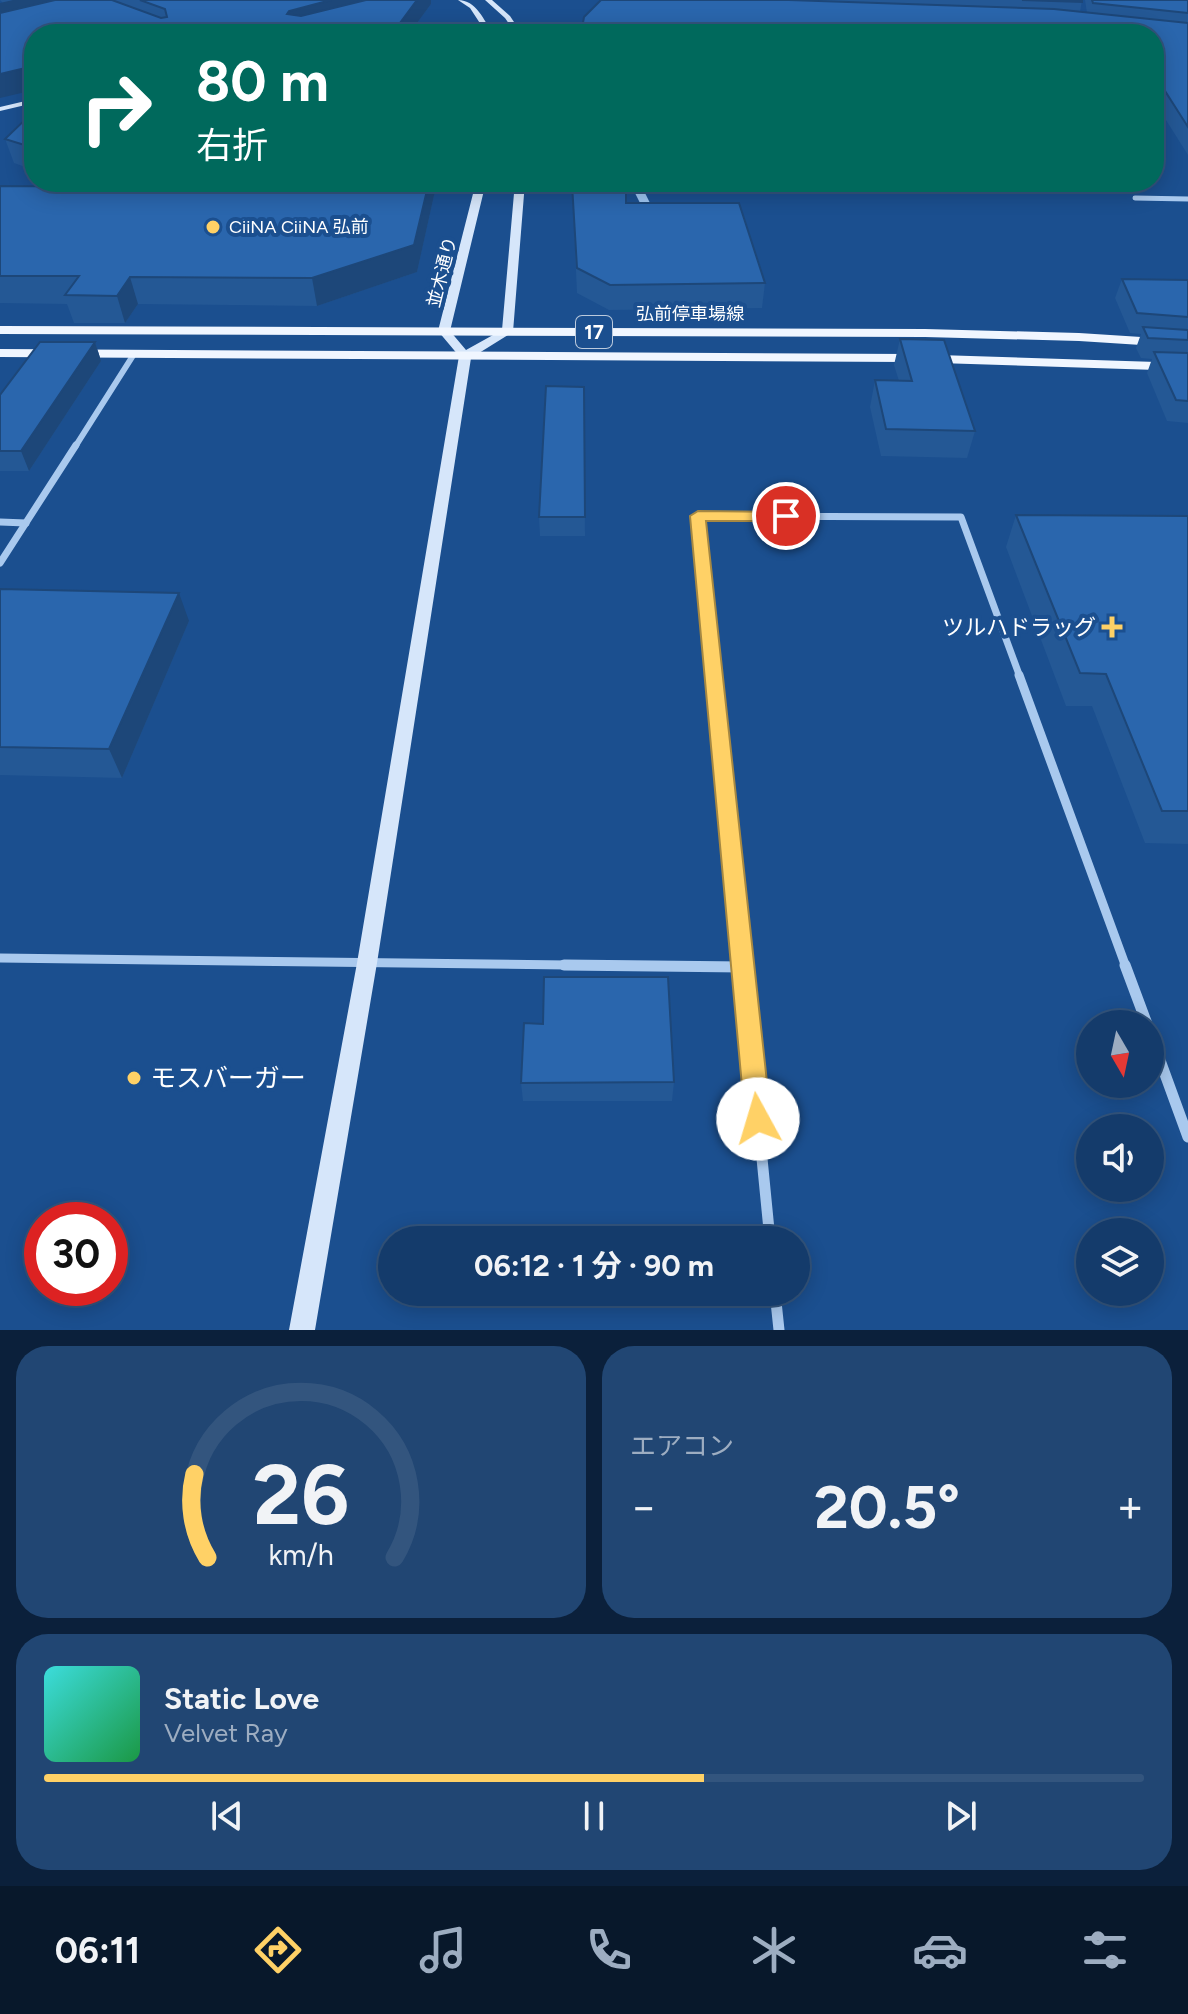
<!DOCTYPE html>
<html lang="ja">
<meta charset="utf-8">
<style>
body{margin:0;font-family:Figtree,"Noto Sans JP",sans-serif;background:#214673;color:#f1f3f6;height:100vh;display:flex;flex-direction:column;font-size:30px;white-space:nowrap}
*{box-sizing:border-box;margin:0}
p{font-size:26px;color:#9dadc1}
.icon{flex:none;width:44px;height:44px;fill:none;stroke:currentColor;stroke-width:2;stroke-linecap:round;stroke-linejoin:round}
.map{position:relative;height:1330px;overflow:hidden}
.side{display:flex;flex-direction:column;gap:16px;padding:16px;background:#0b203b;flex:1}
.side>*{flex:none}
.hud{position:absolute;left:24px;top:24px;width:1140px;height:168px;border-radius:32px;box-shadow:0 4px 20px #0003,0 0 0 2px #33557e;background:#00695c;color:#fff;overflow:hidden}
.needle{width:52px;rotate:171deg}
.controls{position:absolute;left:1076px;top:1010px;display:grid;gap:16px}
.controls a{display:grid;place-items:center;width:88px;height:88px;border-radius:50%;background:#143b6b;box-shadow:0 4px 20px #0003,0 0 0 2px #33557e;font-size:40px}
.speed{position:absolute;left:24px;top:1202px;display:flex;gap:16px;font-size:40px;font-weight:700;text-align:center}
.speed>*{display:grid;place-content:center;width:104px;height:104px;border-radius:50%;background:#143b6b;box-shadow:0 4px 20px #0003,0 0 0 2px #33557e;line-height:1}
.speed .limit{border:12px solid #d22;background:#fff;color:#111}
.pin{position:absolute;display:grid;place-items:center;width:68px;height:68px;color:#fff;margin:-34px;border:4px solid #fff;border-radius:50%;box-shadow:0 2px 8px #0007}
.me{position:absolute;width:88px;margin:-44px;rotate:354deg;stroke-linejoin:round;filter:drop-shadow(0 0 6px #0008)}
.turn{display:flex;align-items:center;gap:28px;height:168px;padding:0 40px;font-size:36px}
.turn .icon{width:104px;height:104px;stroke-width:2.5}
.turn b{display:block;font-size:56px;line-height:68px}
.big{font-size:60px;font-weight:700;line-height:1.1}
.side .widget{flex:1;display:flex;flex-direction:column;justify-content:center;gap:12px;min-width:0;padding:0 28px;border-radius:32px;background:#214673}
.side .dial{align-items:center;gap:0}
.dial svg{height:208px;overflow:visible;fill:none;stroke:#33557e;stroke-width:7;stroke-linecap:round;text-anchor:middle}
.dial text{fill:#f1f3f6;stroke:none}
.song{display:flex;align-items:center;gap:24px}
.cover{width:96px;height:96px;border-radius:12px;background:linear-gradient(135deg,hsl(180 70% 55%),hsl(140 70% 35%))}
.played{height:8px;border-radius:4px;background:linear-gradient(90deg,#ffd166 60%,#33557e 60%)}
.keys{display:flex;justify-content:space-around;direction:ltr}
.heat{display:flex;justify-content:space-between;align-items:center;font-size:44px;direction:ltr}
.side .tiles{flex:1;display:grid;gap:16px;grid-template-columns:1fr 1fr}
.widget:last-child{grid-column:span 2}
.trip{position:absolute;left:378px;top:1226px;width:432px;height:80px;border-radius:40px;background:#143b6b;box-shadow:0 4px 20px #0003,0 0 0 2px #33557e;font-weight:700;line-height:80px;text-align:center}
.tab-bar{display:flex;height:128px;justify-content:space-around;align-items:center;background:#08182b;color:#9dadc1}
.tab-bar .icon{width:56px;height:56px}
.tab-bar .on{color:#ffd166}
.tab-bar b{font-size:36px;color:#f1f3f6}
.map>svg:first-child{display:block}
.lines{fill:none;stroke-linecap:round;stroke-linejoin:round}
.stream{fill:#9cc4f0;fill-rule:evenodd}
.street-far4{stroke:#a9c9ee;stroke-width:5}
.street-far3{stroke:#a9c9ee;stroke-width:6}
.street-far2{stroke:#a9c9ee;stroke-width:7}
.street-far1{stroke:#a9c9ee;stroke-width:9}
.street{stroke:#a9c9ee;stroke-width:11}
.secondary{fill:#d6e6fa;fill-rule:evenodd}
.primary{fill:#f0f6ff;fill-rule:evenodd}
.wall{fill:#245895}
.shaded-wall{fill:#1d4779}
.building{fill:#2a66ad;stroke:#1d4779;stroke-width:2}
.route{fill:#ffd166;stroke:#a68842;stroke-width:2}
.poi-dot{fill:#ffd166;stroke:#1b4f8f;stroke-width:3}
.labels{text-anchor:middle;stroke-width:8;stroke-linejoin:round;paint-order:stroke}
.far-poi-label{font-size:18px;fill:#fff;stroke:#1b4f8f;text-anchor:start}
.far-street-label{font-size:18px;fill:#fff;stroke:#1b4f8f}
.shield{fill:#1b4f8f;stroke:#bbcadd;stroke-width:2}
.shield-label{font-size:20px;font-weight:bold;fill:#fff}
.poi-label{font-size:22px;fill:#fff;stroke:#1b4f8f;text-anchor:end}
.near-poi-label{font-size:26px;fill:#fff;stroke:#1b4f8f;text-anchor:start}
</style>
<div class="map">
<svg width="1188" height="1330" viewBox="0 0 1188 1330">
<rect width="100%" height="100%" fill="#1b4f8f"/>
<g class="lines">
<polygon class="stream" points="637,184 642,187 656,215 650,226 641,224 646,215 632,187"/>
<polyline class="street-far4" points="1135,198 1188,199"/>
<polyline class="street-far3" points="75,447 134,354"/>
<g class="street-far2">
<polyline points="0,522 26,523"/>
<polyline points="0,563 76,445"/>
<polyline points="714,677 698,516 961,517 1020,677"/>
</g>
<g class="street-far1">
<polyline points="714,675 743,967"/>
<polyline points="1019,675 1126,967"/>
<polyline points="0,958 729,967"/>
</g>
<g class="street">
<polyline points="564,965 743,967"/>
<polyline points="743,965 770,1240"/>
<polyline points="1125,965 1147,1024"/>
<polyline points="1150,1033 1188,1137"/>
<polyline points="775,1292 779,1330"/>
</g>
<g class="secondary">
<path d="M458 0C476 0 484 20 493 34H487L470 8Z"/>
<polygon points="485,0 492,0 510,16 522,34 516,34 505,18"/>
<polygon points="34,99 34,103 0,111 0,107"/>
<polygon points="476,182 486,182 450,331 466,350 502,330 515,182 525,182 513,332 471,358 377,963 315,1330 289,1330 357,963 459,356 438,331"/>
</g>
<g class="primary">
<polygon points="0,326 925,329 1079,333 1188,340 1188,348 1079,341 925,337 0,334"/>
<polygon points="0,349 907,354 1188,363 1188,371 907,362 0,357"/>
</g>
</g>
<g class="wall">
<polygon points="0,0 431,0 431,4 409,34 34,34"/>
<polygon points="601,0 1082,0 1080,12 1087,13 1085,0 1188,0 1188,155 1159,109 1154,108 1154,34"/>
<polygon points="34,111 34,170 14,163 5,139"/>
<polygon points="67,182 437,182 417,272 317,306 138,304 125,323 74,323 67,304 0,303 0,186 79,186"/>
<polygon points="572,184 626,203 765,283 762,308 609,310 577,293"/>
<polygon points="1122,279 1188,280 1188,423 1167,421 1147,373 1152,359 1141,358 1136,348 1141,334 1130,333 1115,298"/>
<polygon points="900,339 975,431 967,458 881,456 870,407 875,380 899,381 894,365"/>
<polygon points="95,342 101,361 29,471 0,471 0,395"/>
<polygon points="584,387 585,536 540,536 539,517"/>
<polygon points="1016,515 1188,516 1188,844 1145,843 1092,706 1066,706 1006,547"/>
<polygon points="0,589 189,621 122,778 0,775"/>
<polygon points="543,1024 674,1082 672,1101 523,1101 521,1083"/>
</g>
<g class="shaded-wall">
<polygon points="13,0 76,0 0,25 0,3"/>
<polygon points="331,0 410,0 292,31 287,14 289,11"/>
<polygon points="417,0 431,0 431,4 409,34 394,34 394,31"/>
<polygon points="34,66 34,90 0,98 0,74"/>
<polygon points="429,182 437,182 417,272 317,306 312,278"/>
<polygon points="130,277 138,304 125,323 117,296"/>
<polygon points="95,342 101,361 29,471 21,451"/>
<polygon points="179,593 189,621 122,778 109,749"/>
</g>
<g class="building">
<polygon points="55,0 112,0 161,18 167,17 165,9 140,0 331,0 289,11 287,14 301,16 366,0 417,0 394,31 367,30 365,34 34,34 34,66 0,74 0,13"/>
<polygon points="601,0 789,0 1054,9 1188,23 1188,127 1165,91 1154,89 1154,34 581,34 584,17"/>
<polygon points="1022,0 1082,0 1082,2"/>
<polygon points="1092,0 1188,0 1188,13 1093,3"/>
<polygon points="34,111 34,148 5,139"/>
<polygon points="132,182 429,182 414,245 312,278 130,277 117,296 65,295 79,276 0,276 0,186 146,187"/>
<polygon points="572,184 626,184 626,203 739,203 765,283 610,285 577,268"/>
<polygon points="1122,279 1188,280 1188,317 1137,313"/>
<polygon points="1143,327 1188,330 1188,340 1148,338"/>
<polygon points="900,339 944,340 975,431 886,429 875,380 912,381"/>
<polygon points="40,342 95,342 21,451 0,451 0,395"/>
<polygon points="1154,352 1188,353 1188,401 1176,400"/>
<polygon points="546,386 584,387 585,517 539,517"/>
<polygon points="1016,515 1188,516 1188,811 1162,811 1106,674 1080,673"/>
<polygon points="0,589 179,593 109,749 0,747"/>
<polygon points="544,977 668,977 674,1082 521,1083 524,1023 543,1024"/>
</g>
<polygon class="route" points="698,511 786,512 793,516 786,521 706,521 771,1119 767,1128 758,1131 749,1128 745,1119 690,516"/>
<g class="poi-dot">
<circle cx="213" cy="227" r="8"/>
<path d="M1108 615h8v8h8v8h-8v8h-8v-8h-8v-8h8z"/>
<circle cx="134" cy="1078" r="8"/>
</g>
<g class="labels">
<g class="far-poi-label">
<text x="229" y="233">CiiNA CiiNA 弘前</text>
</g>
<g class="far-street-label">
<text transform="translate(442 272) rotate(-76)" y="6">並木通り</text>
<text x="690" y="320">弘前停車場線</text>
</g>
<rect class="shield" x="576" y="316" width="36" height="32" rx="6"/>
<g class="shield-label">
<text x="594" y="339">17</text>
</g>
<g class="poi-label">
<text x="1096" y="635">ツルハドラッグ</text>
</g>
<g class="near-poi-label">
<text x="150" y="1087">モスバーガー</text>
</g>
</g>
</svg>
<div class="controls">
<a><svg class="needle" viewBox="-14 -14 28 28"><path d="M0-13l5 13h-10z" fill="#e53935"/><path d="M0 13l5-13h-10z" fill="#9dadc1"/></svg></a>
<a><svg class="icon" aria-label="sound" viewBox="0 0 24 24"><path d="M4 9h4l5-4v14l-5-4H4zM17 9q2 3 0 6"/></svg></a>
<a><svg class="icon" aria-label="layers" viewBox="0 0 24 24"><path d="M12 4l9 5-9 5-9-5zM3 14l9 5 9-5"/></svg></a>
</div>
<div class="speed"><div class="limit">30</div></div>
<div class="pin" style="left:786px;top:516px;background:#d93025"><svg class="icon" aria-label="arrive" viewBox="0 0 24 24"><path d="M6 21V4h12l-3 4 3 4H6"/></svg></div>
<svg class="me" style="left:758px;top:1119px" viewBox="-20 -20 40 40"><circle r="19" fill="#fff"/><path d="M0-13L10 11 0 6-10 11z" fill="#ffd166"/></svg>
<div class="trip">06:12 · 1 分 · 90 m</div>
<div class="hud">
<div class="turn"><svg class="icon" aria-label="right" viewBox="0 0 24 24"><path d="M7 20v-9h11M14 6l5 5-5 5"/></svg><div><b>80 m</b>右折</div></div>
</div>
</div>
<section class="side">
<div class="tiles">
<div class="widget dial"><svg viewBox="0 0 100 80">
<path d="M14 69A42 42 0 1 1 86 69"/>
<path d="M14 69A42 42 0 0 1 9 37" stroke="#ffd166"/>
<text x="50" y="56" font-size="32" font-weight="700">26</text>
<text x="50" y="72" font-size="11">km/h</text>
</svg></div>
<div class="widget"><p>エアコン</p>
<div class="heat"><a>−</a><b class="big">20.5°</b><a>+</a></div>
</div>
<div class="widget">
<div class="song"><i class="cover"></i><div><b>Static Love</b><p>Velvet Ray</p></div></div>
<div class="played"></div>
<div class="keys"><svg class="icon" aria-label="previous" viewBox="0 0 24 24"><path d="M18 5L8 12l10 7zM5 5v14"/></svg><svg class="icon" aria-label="pause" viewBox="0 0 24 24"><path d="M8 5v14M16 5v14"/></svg><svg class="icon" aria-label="next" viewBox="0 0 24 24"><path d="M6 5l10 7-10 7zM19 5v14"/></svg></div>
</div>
</div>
</section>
<nav class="tab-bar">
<b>06:11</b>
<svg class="icon on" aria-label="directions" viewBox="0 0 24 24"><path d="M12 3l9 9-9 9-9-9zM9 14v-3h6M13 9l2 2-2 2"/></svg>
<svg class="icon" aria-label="music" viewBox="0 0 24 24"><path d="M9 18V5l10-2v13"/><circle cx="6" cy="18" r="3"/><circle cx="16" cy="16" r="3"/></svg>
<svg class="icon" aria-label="phone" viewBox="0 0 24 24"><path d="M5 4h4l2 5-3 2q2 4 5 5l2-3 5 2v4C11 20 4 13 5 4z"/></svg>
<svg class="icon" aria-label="climate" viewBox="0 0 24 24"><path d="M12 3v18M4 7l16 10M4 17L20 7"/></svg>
<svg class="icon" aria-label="car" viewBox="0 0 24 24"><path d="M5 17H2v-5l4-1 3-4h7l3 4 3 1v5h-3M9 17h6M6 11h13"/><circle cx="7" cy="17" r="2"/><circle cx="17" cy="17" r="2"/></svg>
<svg class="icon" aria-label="filters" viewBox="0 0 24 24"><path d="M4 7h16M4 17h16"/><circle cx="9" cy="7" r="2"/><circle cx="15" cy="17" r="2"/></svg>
</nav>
